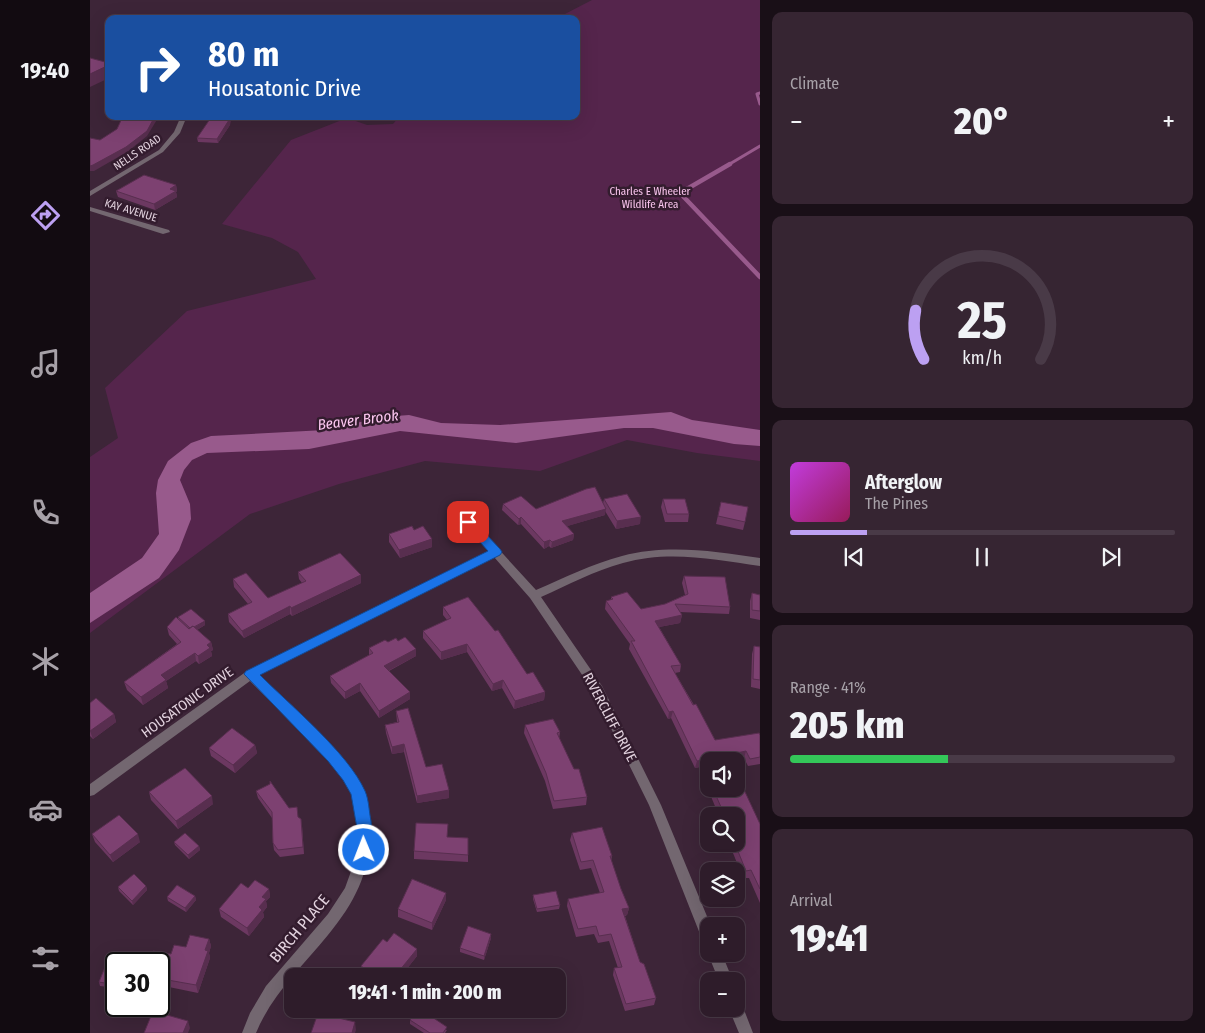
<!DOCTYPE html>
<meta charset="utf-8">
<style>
body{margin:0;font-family:"Fira Sans Condensed",sans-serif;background:#362532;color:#f1f3f6;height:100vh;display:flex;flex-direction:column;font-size:19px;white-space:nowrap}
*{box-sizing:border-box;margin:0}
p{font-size:16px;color:#a7a1a8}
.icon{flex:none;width:28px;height:28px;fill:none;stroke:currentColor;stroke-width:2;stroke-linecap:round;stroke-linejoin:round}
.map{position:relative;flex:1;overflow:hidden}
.details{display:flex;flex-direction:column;gap:12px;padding:12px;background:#190f17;width:445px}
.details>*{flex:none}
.hud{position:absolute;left:15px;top:15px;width:475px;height:105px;border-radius:10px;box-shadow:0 5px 20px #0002,0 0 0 1px #493a47;background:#1a4fa0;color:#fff;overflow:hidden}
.buttons{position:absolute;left:610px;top:752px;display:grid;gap:10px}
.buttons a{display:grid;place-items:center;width:45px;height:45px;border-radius:10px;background:#2e1c2a;box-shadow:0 5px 20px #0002,0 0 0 1px #493a47;font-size:25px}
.speed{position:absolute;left:15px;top:952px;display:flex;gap:10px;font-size:25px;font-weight:700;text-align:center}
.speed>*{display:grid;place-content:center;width:65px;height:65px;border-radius:50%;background:#2e1c2a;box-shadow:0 5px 20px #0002,0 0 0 1px #493a47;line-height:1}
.speed .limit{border:2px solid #111;border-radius:8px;background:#fff;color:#111}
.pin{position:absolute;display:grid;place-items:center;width:42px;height:42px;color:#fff;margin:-21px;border-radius:10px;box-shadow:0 2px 8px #0006}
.me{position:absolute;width:55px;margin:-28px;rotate:359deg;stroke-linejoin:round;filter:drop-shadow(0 0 4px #0008)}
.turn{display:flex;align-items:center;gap:18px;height:105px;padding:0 20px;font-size:22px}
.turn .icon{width:65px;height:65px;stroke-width:2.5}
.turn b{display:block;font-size:35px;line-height:42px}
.big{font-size:38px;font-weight:800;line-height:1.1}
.details .tile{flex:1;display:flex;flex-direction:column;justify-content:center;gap:8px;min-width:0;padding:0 18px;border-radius:10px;background:#362532}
.details .dial{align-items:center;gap:0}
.dial svg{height:130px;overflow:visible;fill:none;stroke:#493a47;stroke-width:7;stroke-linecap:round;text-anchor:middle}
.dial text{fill:#f1f3f6;stroke:none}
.song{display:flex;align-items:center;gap:15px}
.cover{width:60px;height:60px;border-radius:8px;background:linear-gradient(135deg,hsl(290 70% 55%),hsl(330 70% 35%))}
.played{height:5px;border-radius:2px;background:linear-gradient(90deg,#bca0f2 20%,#493a47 20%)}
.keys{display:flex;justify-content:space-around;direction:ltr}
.heat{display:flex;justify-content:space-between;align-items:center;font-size:28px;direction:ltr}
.charge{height:8px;border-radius:4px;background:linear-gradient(90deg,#34c759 41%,#493a47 0)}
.trip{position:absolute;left:194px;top:968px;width:282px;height:50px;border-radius:10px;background:#2e1c2a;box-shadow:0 5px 20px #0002,0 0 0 1px #493a47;font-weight:800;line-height:50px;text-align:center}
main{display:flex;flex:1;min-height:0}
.menu{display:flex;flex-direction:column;width:90px;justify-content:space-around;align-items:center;background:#120b11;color:#a7a1a8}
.menu .icon{width:35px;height:35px}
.menu .on{color:#bca0f2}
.menu b{font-size:22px;color:#f1f3f6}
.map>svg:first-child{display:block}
.green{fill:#55254c}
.water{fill:#985a8c}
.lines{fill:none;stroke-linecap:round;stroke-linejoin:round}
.stream-far1{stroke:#985a8c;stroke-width:3}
.stream{stroke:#985a8c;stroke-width:4.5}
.street{fill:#736770;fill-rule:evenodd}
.wall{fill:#6c3861}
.shaded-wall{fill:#582e4f}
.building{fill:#7d4171;stroke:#582e4f}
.route{fill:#1a73e8;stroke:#114b97}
.labels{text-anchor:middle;stroke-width:5;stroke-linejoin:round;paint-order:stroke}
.far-street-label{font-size:11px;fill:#e3d3df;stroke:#331c2e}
.far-park-label{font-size:11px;fill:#f9c4ed;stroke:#331c2e}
.street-label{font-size:14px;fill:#e3d3df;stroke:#331c2e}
.water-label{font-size:15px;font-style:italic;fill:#fec8f2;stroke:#331c2e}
.near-street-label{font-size:16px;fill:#e3d3df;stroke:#331c2e}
</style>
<main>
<nav class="menu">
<b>19:40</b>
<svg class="icon on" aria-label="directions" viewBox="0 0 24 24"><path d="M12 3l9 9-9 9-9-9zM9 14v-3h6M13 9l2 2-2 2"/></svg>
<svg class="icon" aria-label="music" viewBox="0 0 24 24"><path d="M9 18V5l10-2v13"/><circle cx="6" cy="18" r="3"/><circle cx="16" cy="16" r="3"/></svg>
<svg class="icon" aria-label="phone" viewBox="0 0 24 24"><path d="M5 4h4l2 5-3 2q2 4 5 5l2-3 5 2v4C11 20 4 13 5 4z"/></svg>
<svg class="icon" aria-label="climate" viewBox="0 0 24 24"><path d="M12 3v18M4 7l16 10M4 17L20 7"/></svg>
<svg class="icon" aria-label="car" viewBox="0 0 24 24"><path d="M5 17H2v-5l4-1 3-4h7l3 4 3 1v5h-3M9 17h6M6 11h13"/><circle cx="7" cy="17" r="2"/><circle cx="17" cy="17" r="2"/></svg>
<svg class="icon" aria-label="filters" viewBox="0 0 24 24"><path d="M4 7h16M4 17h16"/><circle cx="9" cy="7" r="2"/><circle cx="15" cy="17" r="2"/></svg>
</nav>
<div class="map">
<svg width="670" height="1033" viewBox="0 0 670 1033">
<rect width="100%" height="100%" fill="#3d2538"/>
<polygon class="green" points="502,0 670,0 670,461 607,453 537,440 450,471 335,461 249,484 160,514 0,633 0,457 28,438 15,388 97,311 226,279 208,252 182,238 132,224 201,140 257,118 277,125 303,124 310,116 486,116 486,19 455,19 475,14"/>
<polygon class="water" points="581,412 602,420 670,430 670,446 644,444 563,428 534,428 426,443 310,431 219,449 117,453 102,460 94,470 90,480 100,504 101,519 89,550 69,578 0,623 0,593 52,558 69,534 66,493 68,480 78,461 101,443 121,436 235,430 293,417 319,415 351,423 410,425"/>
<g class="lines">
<g class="stream-far1">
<polyline points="670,93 667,94 670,104"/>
<polyline points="638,165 670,146"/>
</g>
<polyline class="stream" points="640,164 590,193 670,277"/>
<g class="street">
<polygon points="91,116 97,116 90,133 73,152 0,196 0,191 69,150 84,132"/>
<polygon points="0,207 79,230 80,232 73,234 0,211"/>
<path d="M378 519 382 520 446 590C474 578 502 564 532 556 577 544 624 551 670 558V566C625 559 577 550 533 563 504 571 478 585 451 597L512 686 571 805 621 926H619V945L614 944 612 939 559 805 501 688 440 598 404 557 169 675C187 693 205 711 223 729 239 745 257 760 268 780 275 792 277 803 279 817 284 864 268 899 238 935 212 967 182 994 166 1033H152L160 1013 176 986 238 914 255 888 264 863 267 832 263 798 254 779 236 757 160 681 4 795 0 796V784L157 671 399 551 374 524 373 522 374 520Z"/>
<polygon points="619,952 619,954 632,954 643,981 629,981 618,954"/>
<polygon points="646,1000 651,1002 663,1033 649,1033 639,1009 646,1009"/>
</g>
</g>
<g class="wall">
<polygon points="140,125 128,143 108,142 107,138"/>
<polygon points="86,185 87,191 86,192 87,197 65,210 28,197 26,191"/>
<polygon points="514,499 550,524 526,529 515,511 515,515 477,526 484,534 483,540 461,548 459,546 454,549 431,524 428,525 412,510 413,504 446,509 513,503"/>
<polygon points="573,499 599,514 598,522 575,522 571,507"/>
<polygon points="631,502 655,522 653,530 626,524"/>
<polygon points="324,530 342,547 310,558 299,542 299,534"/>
<polygon points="208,572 271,583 202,616 200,614 154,638 139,622 138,614 158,604 144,587 143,579 178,598 212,583 209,579"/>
<polygon points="594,576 640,607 639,614 589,612 592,615 590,623 569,627 591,665 590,672 585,673 625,740 670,735 670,764 658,766 654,758 639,761 619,761 619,765 605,768 581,718 578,719 539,649 540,644 515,609 516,601 521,600 521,597 551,609 575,604 595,595 592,583"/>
<polygon points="662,593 670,595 670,620 660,618 660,601"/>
<polygon points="353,607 437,674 455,692 454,700 424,709 412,688 402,691 377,652 351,660 333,638 333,631 357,620 353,615"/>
<polygon points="88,617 115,625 107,630 121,642 123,650 121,651 122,656 109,664 106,661 76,681 78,688 53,705 37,690 34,682 87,644 79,635 77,627 88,620"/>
<polygon points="298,642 326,656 299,671 320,692 320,699 289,718 270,691 255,699 241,683 240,676 279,655 279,648"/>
<polygon points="664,646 670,647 670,689 661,687 662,654"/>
<polygon points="0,703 24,714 26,722 3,739 0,736"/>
<polygon points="306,711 336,767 359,790 359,798 327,803 314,752 302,754 296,733 295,725 307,722"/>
<polygon points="435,725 470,732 469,739 497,797 496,805 463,809 455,781 434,733"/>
<polygon points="165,745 167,753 145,773 121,756 119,748"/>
<polygon points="621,789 646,789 670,824 670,903 659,878 653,878 641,848 641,844 646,844 646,816 629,816 620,794"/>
<polygon points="166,791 199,808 208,818 212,826 214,854 190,857 184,850 183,843 182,818 168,798"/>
<polygon points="59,792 123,804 88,829 61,800"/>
<polygon points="482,833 522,856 521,861 531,889 539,908 537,915 535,916 550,962 566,998 564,1005 535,1011 523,975 524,968 528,968 519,941 508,943 504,934 486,937 477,906 478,899 510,893 501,868 490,870 480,840"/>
<polygon points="2,834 50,842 23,862 5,842"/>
<polygon points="357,837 378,838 378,862 324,859 324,851"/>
<polygon points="84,842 109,846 110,850 99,859 85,845"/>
<polygon points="56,886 57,890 43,905 29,891 28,887"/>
<polygon points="158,888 179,889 180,897 176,901 177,907 173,912 174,917 159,936 131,917 129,909"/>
<polygon points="443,895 470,905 469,909 447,912 443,899"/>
<polygon points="105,896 106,900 96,912 78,901 77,897"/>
<polygon points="356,900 342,930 308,917 308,909"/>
<polygon points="401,934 401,938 394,960 370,952 370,948"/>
<polygon points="119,939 121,946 119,953 120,958 108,993 74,986 72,979 73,976 69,975 69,964 81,954 96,947"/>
<polygon points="297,942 327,949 327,956 311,976 275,976 271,974 271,966"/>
<polygon points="26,969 26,988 10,986 9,982"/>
<polygon points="320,1020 357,1030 355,1033 334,1033 320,1024"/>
</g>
<g class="shaded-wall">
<polygon points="19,65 19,78 0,87 0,74"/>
<polygon points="65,116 67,116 68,118 57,136 37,152 4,171 0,171 0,166"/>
<polygon points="141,116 142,116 140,125 128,143 127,139"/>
<polygon points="86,185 87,191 86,192 87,197 65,210 64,204 80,189"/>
<polygon points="516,509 515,515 471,528 472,521"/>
<polygon points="431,517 431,524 428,525 429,519"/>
<polygon points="551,517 550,524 526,529 527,521"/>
<polygon points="484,534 483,540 461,548 462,542"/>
<polygon points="342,539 342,547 310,558 309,550"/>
<polygon points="460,540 459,546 454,549 454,542"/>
<polygon points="271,575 271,583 202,616 201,608"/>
<polygon points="200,606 200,614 154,638 152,631"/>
<polygon points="592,615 590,623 564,628 565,621"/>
<polygon points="115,621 115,625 102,633 102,629"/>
<polygon points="121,642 123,650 121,651 122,656 109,664 108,656 117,645"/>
<polygon points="377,644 377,652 351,660 351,652"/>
<polygon points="326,649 326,656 294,673 294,666"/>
<polygon points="105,653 106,661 76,681 78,688 53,705 51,697 71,675"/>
<polygon points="413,680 412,688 402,691 403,684"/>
<polygon points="270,683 270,691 255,699 255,692"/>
<polygon points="320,692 320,699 289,718 289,711"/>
<polygon points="455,692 454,700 424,709 425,701"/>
<polygon points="583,711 581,718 578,719 579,712"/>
<polygon points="24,714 26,722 3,739 0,731"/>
<polygon points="314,744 314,752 302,754 302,747"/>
<polygon points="165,745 167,753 145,773 143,765"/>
<polygon points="656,751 654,758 639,761 619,761 619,765 605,768 607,761"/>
<polygon points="359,790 359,798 327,803 327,796"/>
<polygon points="122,796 123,804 88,829 86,821"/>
<polygon points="48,834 50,842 23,862 20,855"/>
<polygon points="109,846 110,850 99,859 98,855"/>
<polygon points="56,886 57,890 43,905 42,901"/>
<polygon points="179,889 180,897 176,901 177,907 173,912 174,917 159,936 157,928 169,907 172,897"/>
<polygon points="356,893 356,900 342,930 342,923"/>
<polygon points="105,896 106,900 96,912 95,908"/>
<polygon points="539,908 537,915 531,916 532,909"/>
<polygon points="401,934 401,938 394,960 394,956"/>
<polygon points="119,939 121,946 119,953 120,958 108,993 106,985 115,950"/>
<polygon points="327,949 327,956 311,976 305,976"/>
<polygon points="98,1021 100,1028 98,1033 93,1033"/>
<polygon points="265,1022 266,1030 265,1033 262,1033"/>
</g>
<g class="building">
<polygon points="0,58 19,63 19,65 0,74"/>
<polygon points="33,116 65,116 57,131 36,147 3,165 0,166 0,138 10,140 27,129"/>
<polygon points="122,116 141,116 139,120 127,139 107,138"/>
<polygon points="54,175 86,185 80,189 86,191 64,204 26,191"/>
<polygon points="505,487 516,509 472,521 484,534 462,542 460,540 454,542 431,517 429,519 413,504 431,496 446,509 496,489"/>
<polygon points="537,494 551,517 527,521 514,499"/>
<polygon points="573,499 595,499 599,514 577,514"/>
<polygon points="631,502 658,507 655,522 628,516"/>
<polygon points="322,526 324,530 333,526 342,539 309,550 299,534"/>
<polygon points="250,553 271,575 201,608 200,606 152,631 138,614 162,602 143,579 156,573 178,598 216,581 208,572"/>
<polygon points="594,576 635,577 640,607 585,604 592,615 565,621 591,665 581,666 603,705 606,704 625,740 669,733 670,735 670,757 660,759 656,751 607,761 583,711 579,712 541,641 545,641 516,601 523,599 521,597 537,592 551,609 575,604 598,594"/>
<polygon points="662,593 670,595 670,611 662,610"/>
<polygon points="378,597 405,631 408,630 437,674 443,672 455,692 425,701 413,680 403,684 377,644 351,652 333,631 361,618 353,607"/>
<polygon points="101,609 115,621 104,627 103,626 100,628 88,617"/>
<polygon points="86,617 99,629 103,626 121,642 117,645 120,648 108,656 105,653 71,675 76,680 51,697 34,682 91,642 77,627"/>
<polygon points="315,637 326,649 294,666 320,692 289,711 270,683 255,692 240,676 283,653 279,648 295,640 298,642 306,638 308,641"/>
<polygon points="664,646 670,647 670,680 663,679"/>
<polygon points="6,698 24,714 0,731 0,703"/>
<polygon points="318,708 336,767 352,764 359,790 327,796 314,744 302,747 295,725 309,722 306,711"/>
<polygon points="463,719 470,732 467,733 484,769 489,769 497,797 464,801 456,773 435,725"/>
<polygon points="142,728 165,745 143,765 119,748"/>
<polygon points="95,768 122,796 86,821 59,792"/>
<polygon points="180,781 199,808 207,807 208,817 211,819 213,847 188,850 183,843 182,812 166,791 180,784"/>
<polygon points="650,781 670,824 670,889 661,870 656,871 645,844 646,844 646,816 635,816 623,789 646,789 646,782"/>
<polygon points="29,815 48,834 20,855 2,834"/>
<polygon points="326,823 358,824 357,837 378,838 378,855 324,851"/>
<polygon points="512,827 522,856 520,856 531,889 539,908 532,909 550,962 554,964 566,998 536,1004 524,968 532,967 521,934 509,936 506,926 488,929 478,899 514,892 503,860 491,862 482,833"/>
<polygon points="95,833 109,846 98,855 84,842"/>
<polygon points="44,874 56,886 42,901 28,887"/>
<polygon points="322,879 356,893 342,923 308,909"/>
<polygon points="165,880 179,889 172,897 176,899 169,907 172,910 157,928 129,909 151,883 158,888"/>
<polygon points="87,885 105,896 95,908 77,897"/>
<polygon points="466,891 470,905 447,909 443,895"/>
<polygon points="378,926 401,934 394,956 370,948"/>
<polygon points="304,933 327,949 305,976 285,976 271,966 293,939 297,942"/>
<polygon points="100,935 119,939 115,950 118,951 106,985 72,979 75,970 69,969 69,964 58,964 63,951 81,954 84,945 96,947"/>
<polygon points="15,967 26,969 26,985 9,982"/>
<polygon points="328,1009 330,1009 357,1027 353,1033 340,1033 320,1020"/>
<polygon points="63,1011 98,1021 93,1033 54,1033"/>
<polygon points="228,1013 265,1022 262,1033 221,1033"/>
</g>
<path class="route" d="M378 518 382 519 410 549 412 552 410 555 170 675C201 706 258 753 275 791 279 800 279 812 281 821 282 831 284 846 280 855L274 857 269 855 267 850V828L261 794 253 780 238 761 154 674 156 671 398 551 372 522Z"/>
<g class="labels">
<g class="far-street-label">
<text transform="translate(47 152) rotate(-34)" y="4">NELLS ROAD</text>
<text transform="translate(41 210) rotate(17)" y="4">KAY AVENUE</text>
</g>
<g class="far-park-label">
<text x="560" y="195">Charles E Wheeler<tspan x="560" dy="13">Wildlife Area</tspan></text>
</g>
<g class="street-label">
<text transform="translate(97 702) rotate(-36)" y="5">HOUSATONIC DRIVE</text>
<text transform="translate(520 717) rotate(62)" y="5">RIVERCLIFF DRIVE</text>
</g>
<g class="water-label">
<text transform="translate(268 420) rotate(-7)" y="5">Beaver Brook</text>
</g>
<g class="near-street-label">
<text transform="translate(209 928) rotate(-50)" y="6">BIRCH PLACE</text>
</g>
</g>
</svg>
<div class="buttons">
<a><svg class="icon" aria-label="sound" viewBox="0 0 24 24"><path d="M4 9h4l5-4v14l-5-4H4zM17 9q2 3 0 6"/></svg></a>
<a><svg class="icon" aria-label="search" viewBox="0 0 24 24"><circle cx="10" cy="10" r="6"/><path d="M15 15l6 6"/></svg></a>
<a><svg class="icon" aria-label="layers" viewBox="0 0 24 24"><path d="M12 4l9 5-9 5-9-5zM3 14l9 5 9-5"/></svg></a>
<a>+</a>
<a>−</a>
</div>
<div class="speed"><div class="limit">30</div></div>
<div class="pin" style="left:378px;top:522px;background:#d93025"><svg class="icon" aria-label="arrive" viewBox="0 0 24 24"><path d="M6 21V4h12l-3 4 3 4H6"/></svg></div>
<svg class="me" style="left:274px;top:850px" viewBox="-20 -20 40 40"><circle r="17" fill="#1a73e8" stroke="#fff" stroke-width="3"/><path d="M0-11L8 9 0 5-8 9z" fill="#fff"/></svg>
<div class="trip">19:41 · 1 min · 200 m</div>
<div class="hud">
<div class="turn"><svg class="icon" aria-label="right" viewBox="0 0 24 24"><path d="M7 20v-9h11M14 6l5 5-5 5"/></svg><div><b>80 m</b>Housatonic Drive</div></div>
</div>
</div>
<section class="details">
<div class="tile"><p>Climate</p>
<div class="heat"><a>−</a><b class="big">20°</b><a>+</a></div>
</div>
<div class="tile dial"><svg viewBox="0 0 100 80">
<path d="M14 69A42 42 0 1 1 86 69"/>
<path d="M14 69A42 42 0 0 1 9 39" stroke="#bca0f2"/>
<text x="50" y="56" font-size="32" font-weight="700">25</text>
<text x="50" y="72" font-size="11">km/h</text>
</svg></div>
<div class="tile">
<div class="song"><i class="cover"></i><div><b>Afterglow</b><p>The Pines</p></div></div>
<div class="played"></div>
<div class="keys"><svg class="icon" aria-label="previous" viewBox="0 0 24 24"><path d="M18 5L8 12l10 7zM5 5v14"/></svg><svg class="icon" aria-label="pause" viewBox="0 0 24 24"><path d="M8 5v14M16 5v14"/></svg><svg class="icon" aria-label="next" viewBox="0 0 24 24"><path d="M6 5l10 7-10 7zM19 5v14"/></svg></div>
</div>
<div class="tile"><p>Range · 41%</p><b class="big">205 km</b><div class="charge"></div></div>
<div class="tile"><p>Arrival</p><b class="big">19:41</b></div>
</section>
</main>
